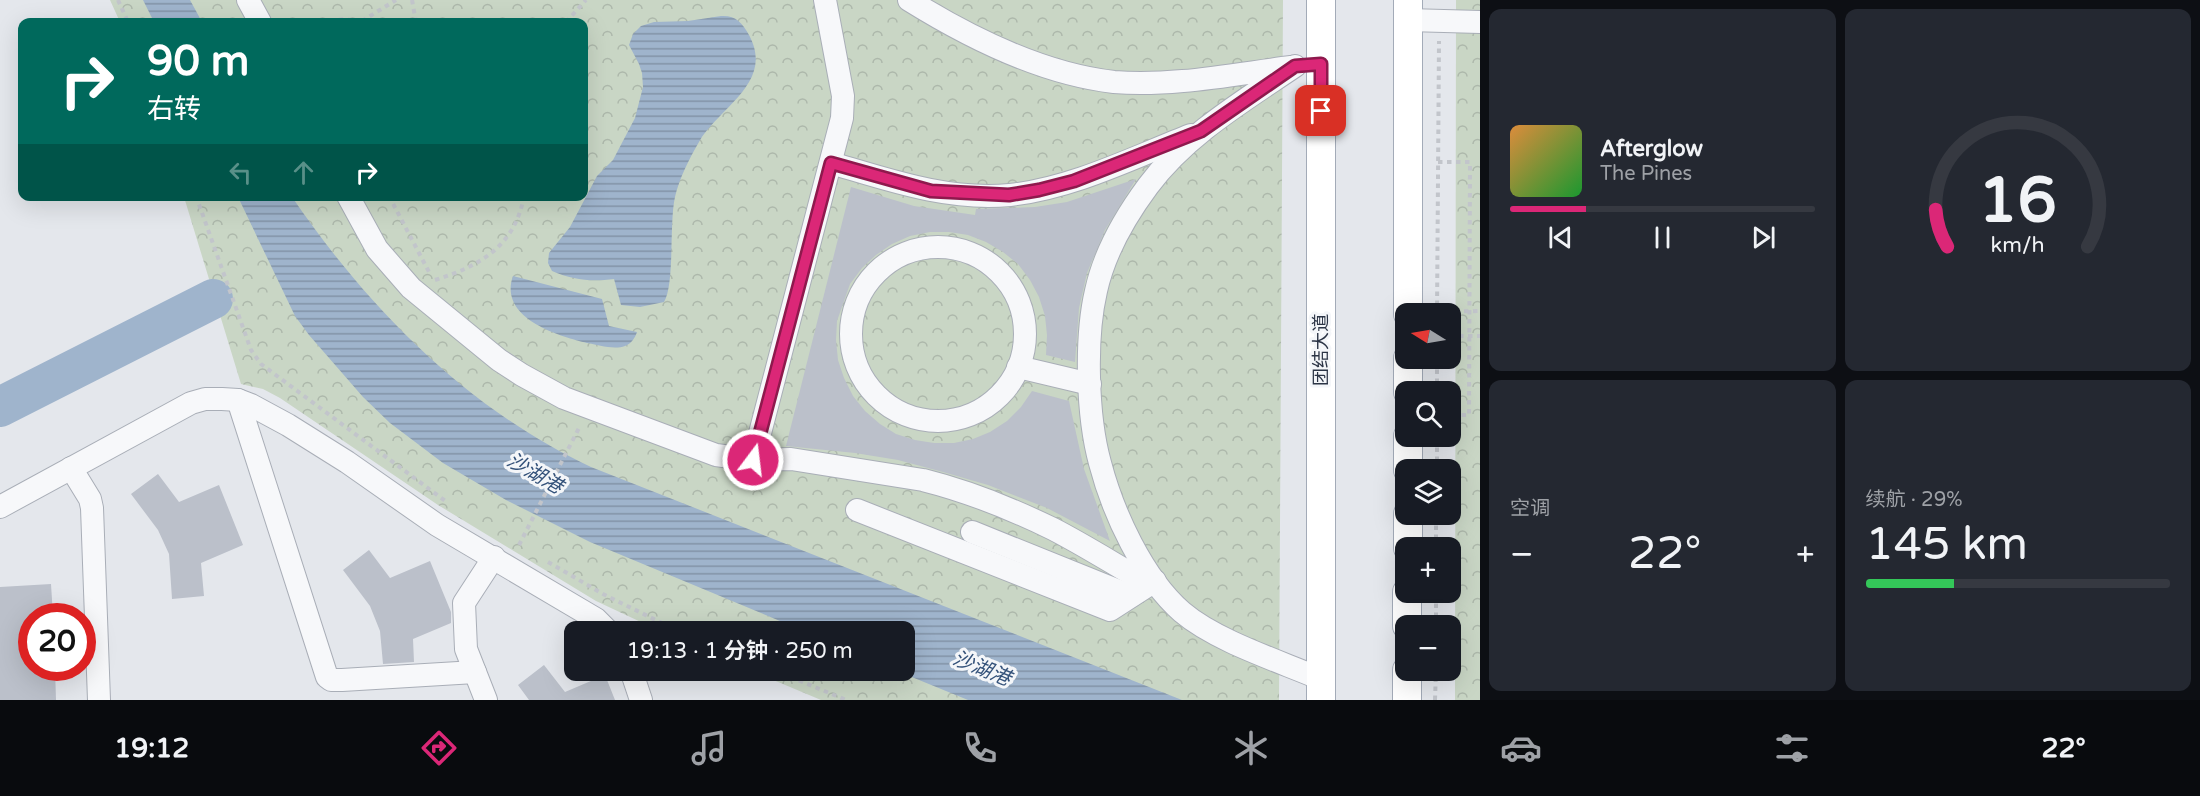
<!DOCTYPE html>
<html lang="zh">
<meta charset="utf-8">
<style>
body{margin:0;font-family:"Varela Round","Noto Sans SC",sans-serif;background:#242831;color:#f1f3f6;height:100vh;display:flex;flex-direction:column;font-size:22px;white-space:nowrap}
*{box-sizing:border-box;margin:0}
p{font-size:20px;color:#9ea1a6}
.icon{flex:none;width:33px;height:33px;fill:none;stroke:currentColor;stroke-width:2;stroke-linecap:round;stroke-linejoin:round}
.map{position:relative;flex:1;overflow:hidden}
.sheet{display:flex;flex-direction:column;gap:9px;padding:9px;background:#0d0f14;width:720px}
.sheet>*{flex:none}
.top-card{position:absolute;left:18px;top:18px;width:570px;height:183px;border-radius:12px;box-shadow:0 6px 24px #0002;background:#00695c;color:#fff;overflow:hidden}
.needle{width:39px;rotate:281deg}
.fabs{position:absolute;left:1395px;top:303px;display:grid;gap:12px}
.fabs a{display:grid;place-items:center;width:66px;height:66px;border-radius:12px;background:#171b24;box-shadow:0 6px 24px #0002;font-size:30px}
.speed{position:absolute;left:18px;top:603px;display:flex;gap:12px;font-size:30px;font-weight:700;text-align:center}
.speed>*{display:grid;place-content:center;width:78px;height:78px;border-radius:50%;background:#171b24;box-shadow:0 6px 24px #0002;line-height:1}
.speed .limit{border:9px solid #d22;background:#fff;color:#111}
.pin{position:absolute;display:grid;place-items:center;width:51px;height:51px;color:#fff;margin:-26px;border-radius:12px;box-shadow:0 3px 9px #0006}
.me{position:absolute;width:66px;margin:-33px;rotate:15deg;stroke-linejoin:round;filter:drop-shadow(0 0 4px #0008)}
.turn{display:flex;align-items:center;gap:21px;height:126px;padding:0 30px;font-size:27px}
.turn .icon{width:78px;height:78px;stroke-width:2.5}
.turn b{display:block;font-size:42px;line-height:51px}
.lanes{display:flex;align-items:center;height:57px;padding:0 30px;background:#0003;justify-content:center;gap:30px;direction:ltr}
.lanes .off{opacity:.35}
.big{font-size:45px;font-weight:600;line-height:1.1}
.sheet .card{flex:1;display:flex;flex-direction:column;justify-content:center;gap:9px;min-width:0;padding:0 21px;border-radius:12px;background:#242831}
.sheet .dial{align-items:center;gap:0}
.dial svg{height:156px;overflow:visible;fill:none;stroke:#363941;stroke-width:7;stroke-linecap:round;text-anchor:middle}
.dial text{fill:#f1f3f6;stroke:none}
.song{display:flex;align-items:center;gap:18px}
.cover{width:72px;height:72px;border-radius:9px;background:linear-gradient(135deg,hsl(30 70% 55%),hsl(130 70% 35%))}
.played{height:6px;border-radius:3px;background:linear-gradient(90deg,#db2777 25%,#363941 25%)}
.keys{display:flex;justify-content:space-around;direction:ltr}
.heat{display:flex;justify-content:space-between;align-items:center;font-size:33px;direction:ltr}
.charge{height:9px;border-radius:4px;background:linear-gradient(90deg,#34c759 29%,#363941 0)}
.sheet .tiles{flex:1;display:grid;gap:9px;grid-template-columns:repeat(2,1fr)}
.trip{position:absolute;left:564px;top:621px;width:351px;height:60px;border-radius:12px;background:#171b24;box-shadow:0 6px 24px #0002;font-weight:600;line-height:60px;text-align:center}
.tab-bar{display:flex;height:96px;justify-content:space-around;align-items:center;background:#090b0e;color:#9ea1a6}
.tab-bar .icon{width:42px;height:42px}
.tab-bar .current{color:#db2777}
.tab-bar b{font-size:27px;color:#f1f3f6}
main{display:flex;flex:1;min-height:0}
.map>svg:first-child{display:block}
.forest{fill:url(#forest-crowns)}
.water{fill:url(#water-rules)}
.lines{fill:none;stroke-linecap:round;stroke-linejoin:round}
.river{stroke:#9fb4cc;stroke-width:40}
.building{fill:#bbc0ca}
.minor-casing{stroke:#a9aeb7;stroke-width:24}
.major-casing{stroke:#a3abb8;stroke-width:30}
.path{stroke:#c2c5cb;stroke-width:4;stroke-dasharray:4.5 4.5;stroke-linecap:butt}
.minor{stroke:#f7f8fa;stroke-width:22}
.major{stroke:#fff;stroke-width:28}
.route-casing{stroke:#8e194d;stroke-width:15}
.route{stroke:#db2777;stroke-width:10}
.labels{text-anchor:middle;stroke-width:6;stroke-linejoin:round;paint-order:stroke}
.street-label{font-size:18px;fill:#2b3445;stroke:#f4f6f9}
.water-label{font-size:20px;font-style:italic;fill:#34527a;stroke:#f4f6f9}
</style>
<main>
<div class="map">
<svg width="1480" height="700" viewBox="0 0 1480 700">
<defs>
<pattern id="forest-crowns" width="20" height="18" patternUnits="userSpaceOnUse" patternTransform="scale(1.5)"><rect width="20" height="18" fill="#c9d6c5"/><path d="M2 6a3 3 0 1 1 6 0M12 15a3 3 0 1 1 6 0" fill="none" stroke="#adb8ab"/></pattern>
<pattern id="water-rules" width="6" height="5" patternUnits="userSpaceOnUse" patternTransform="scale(1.5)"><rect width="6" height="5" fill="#9fb4cc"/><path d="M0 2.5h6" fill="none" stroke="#8293a7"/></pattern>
</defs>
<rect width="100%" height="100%" fill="#e4e7ec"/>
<g class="forest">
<polygon points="110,0 1283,0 1279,700 821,700 752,671 904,670 904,632 660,631 596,601 438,505 280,398 263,389 241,384 184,197 584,196 584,22 120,22"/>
<polygon points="1456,0 1480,0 1480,700 1455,700"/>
</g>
<g class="water">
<polygon points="143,0 190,0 202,22 154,22"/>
<path d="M721 16C735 15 742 22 749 35 775 83 719 107 699 142 689 159 679 179 675 197 669 223 675 284 664 302L640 307 621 305 614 279C591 282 573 280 552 271L548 263 549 253 570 227 597 176 613 160 635 118 643 87 642 73 639 64 629 45 633 34 641 26 654 22 688 21Z"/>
<path d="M238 197H292C368 308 467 409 591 467L1182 700H968L897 671 904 670V632L804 631 590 542 506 500 443 463 390 423 363 397 309 335 295 316Z"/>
<path d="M513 276 602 299 609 326 637 332C635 338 631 344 625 346 614 350 598 345 587 343 558 336 498 318 513 276Z"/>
</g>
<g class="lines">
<polyline class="river" points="0,407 213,299"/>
</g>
<g class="building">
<polygon points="1136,179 1105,230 1087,273 1079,308 1075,362 1046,355 1047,335 1045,316 1039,297 1030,280 1018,264 1003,252 986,242 968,235 949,232 930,232 910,236 892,244 876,255 862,268 850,284 837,321 836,340 838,360 844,378 853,396 865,411 880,424 896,434 915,440 934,443 954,443 973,439 990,432 1007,421 1021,407 1032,391 1069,401 1084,469 1110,541 1047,508 988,485 943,472 898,460 855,453 786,446 851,187 914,206 975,215 976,209 1035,207 1067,202"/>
<polygon points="158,474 179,502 219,485 243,545 201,563 204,596 172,599 169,554 158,530 131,494"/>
<polygon points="369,550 390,578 430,561 451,612 451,623 413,639 414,662 383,664 380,631 370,606 343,570"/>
<polygon points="51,584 53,616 32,616 32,668 55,668 56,700 0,700 0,587"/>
<polygon points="544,665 565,692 605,675 615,700 529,700 518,685"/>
</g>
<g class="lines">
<defs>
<g id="minor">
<polyline points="248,0 260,22"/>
<path d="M909 0C970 38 1042 74 1114 82 1171 87 1235 74 1291 67"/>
<polyline points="1408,20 1480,22"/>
<path d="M1295 66C1242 102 1186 135 1148 186 1125 217 1104 254 1096 291 1085 338 1087 416 1100 463 1113 513 1143 578 1182 612 1216 641 1279 661 1321 679"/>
<path d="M831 163C889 180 948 201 1010 195 1073 188 1132 158 1191 135"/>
<path d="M348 196 377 249 411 288 499 360 522 375 564 398 716 455 753 460 791 459 923 480C967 491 1012 509 1053 529 1086 546 1117 566 1149 584"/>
<circle cx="938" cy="334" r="87"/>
<polyline points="1018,367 1090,384"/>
<polyline points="238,400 327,677 331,680 342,680 475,672"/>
<polyline points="753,460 842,118 843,96 825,0"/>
<polyline points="71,468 90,499 92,508 99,700"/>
<polyline points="0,507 191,403 205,399 222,399 238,400 251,405 288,425 347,462 437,525 596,619 609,632"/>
<polyline points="857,510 1110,610 1155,581"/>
<polyline points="972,532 1131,596"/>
<polyline points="631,670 641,700"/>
<polyline points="486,700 466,649 464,603 494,557"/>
</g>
<g id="major">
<polyline points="1408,314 1408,0"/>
<polyline points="1408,392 1408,358"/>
<polyline points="1408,470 1408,436"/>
<polyline points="1408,548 1408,514"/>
<polyline points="1407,626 1407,592"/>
<polyline points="1321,700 1321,0"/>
<polyline points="1407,700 1407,670"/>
</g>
</defs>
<use href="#minor" class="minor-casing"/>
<use href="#major" class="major-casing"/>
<g class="path">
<polyline points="118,0 128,22"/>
<polyline points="412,0 416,22"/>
<polyline points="362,21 396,0"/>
<polyline points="321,22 344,19 363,22"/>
<polyline points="566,22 586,0"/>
<polyline points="1438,162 1470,162 1469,415 1450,415"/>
<polyline points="196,196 251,350 261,364 448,503"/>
<polyline points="389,196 429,272"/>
<path d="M435 280C480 266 515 246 524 196"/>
<polyline points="1437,312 1480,311"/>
<polyline points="1437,314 1439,41"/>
<polyline points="1450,336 1480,336"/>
<polyline points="1437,392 1437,358"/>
<polyline points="1437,470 1437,436"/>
<polyline points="519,545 580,426"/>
<polyline points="1436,548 1436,514"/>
<polyline points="548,562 603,594 680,632"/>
<polyline points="1436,626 1436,592"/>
<polyline points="774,670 846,700"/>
<polyline points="1435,700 1436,670"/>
</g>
<use href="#minor" class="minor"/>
<use href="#major" class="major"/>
</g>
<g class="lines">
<defs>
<polyline id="route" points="753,460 831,163 931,191 1009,195 1039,190 1074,181 1201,131 1295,66 1321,64 1321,111"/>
</defs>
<use href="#route" class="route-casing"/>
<use href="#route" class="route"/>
</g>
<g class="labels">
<g class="street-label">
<text transform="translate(1321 350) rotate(-90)" y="6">团结大道</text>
</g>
<g class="water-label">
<text transform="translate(535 473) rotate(30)" y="7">沙湖港</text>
<text transform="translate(982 668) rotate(22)" y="7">沙湖港</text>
</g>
</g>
</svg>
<div class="fabs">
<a><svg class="needle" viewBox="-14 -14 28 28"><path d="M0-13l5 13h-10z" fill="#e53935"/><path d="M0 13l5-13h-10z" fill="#9ea1a6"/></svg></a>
<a><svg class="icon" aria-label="search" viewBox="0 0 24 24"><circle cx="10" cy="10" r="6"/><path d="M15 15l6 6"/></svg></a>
<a><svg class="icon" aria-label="layers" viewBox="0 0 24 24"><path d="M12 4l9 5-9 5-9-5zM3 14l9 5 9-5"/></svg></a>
<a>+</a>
<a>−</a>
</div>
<div class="speed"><div class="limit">20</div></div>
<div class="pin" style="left:1321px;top:111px;background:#d93025"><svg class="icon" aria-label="arrive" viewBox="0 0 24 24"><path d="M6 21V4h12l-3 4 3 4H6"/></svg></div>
<svg class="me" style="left:753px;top:460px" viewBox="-20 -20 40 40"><circle r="17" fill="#db2777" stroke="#fff" stroke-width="3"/><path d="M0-11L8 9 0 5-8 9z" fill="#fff"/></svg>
<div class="trip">19:13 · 1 分钟 · 250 m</div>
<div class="top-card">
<div class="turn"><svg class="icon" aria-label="right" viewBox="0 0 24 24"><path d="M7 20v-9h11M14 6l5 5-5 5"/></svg><div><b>90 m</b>右转</div></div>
<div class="lanes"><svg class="icon off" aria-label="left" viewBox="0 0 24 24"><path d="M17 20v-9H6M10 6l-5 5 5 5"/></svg><svg class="icon off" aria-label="ahead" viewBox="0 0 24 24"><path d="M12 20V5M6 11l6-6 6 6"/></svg><svg class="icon" aria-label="right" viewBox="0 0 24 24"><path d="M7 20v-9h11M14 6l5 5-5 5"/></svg></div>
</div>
</div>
<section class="sheet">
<div class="tiles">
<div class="card">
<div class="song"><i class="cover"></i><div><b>Afterglow</b><p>The Pines</p></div></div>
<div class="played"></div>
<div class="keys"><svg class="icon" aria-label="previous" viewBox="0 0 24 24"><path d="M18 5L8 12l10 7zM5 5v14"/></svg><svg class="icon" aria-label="pause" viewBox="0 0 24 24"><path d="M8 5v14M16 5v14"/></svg><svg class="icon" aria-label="next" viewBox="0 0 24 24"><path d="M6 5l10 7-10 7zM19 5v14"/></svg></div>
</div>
<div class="card dial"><svg viewBox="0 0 100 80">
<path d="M14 69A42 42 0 1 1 86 69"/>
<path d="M14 69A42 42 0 0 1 8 50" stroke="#db2777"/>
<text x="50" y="56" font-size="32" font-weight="700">16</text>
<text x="50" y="72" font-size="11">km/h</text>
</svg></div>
<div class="card"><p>空调</p>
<div class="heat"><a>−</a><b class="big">22°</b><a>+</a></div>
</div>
<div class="card"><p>续航 · 29%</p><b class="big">145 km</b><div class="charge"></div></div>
</div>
</section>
</main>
<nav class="tab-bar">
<b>19:12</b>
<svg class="icon current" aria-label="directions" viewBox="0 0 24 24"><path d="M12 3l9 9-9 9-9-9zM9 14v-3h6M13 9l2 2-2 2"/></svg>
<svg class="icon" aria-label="music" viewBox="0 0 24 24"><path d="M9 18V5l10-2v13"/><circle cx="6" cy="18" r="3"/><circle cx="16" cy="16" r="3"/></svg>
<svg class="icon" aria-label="phone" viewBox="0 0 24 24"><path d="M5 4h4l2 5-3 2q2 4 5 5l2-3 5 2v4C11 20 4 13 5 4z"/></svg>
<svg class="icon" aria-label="climate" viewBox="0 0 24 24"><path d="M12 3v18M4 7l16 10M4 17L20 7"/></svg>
<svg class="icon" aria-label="car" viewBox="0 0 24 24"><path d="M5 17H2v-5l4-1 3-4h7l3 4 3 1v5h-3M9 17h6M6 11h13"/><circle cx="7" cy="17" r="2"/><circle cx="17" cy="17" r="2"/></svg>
<svg class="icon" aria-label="filters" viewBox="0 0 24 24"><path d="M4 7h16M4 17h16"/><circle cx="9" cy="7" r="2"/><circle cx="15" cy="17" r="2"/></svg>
<b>22°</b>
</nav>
